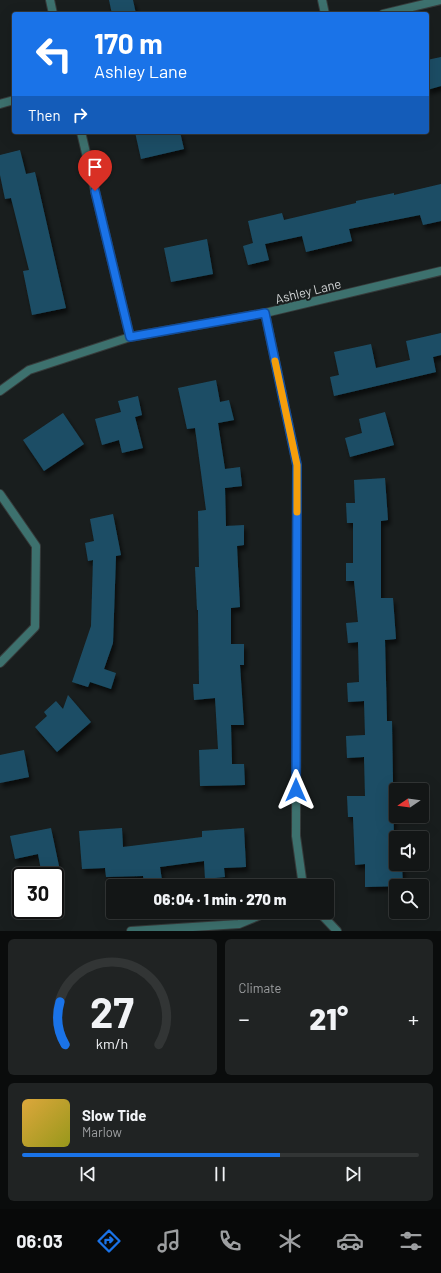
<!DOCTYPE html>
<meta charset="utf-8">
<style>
body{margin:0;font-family:Barlow,sans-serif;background:#202323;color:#f1f3f6;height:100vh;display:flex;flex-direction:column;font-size:15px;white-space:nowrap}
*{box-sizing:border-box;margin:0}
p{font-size:13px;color:#9d9fa1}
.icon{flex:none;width:22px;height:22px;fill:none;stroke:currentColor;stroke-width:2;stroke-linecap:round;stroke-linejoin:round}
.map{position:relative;height:931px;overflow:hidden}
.sheet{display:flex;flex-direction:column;gap:8px;padding:8px;background:#0a0c0c;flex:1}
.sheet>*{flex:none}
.hud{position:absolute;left:12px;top:12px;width:417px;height:122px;border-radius:4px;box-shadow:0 4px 16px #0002,0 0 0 1px #323535;background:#1a73e8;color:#fff;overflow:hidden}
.needle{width:26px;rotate:257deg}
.tools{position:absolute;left:389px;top:783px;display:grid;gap:8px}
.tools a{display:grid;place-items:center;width:40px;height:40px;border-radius:4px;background:#131616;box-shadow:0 4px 16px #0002,0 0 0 1px #323535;font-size:20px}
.speed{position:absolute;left:12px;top:867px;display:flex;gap:8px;font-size:20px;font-weight:700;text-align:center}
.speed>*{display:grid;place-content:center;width:52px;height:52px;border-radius:50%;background:#131616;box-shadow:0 4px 16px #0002,0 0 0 1px #323535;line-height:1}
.speed .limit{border:2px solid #111;border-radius:6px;background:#fff;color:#111}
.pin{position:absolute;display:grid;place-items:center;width:34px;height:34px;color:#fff;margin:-41px -17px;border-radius:50% 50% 50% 0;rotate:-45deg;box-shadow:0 0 4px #0007}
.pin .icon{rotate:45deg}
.me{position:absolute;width:44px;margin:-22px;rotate:0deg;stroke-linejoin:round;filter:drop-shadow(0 0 3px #0008)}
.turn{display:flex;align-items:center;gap:14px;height:84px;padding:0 16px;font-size:18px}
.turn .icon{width:52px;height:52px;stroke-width:2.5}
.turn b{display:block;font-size:28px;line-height:34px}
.then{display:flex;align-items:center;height:38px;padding:0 16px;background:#0003;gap:8px;font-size:15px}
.big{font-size:30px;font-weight:800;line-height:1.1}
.sheet .widget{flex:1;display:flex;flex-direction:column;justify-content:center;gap:6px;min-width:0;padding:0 14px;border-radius:6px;background:#202323}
.sheet .dial{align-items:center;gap:0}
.dial svg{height:104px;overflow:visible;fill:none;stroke:#323535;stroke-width:7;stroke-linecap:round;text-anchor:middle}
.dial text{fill:#f1f3f6;stroke:none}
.song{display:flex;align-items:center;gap:12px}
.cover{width:48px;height:48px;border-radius:6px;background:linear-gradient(135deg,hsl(40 70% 55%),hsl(60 70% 35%))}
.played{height:4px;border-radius:2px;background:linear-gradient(90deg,#1a73e8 65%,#323535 65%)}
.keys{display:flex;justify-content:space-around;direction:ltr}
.heat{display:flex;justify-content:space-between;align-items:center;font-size:22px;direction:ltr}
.sheet .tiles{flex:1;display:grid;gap:8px;grid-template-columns:1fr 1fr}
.widget:last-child{grid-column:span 2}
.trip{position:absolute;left:106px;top:879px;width:228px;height:40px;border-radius:4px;background:#131616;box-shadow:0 4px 16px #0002,0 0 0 1px #323535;font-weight:800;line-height:40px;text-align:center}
.tab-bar{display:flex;height:64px;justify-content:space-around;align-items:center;background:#080909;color:#9d9fa1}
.tab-bar .icon{width:28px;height:28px}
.tab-bar .current{color:#1a73e8}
.tab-bar b{font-size:18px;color:#f1f3f6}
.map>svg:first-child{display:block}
.building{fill:#1d4e65;filter:url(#shadow)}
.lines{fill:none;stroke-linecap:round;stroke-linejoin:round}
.minor-casing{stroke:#363b3b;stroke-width:10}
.minor{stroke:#3d716e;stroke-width:8}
.route-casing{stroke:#114b97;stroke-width:10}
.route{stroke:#1a73e8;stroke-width:7}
.slow{stroke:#f59e0b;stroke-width:7}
.labels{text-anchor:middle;stroke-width:4;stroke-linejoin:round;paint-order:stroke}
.street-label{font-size:13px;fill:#d0d3d4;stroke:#191e1e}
</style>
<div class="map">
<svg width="441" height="931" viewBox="0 0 441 931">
<defs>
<filter id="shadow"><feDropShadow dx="2.5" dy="4.5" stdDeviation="2" flood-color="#0009"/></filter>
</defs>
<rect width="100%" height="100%" fill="#191e1e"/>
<g class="building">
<polygon points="109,0 133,0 136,14 112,14"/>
<polygon points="441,57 441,86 427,90 427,60"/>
<polygon points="135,132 180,132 184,149 141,159"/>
<polygon points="20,150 26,174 35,172 66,308 32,315 23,271 29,270 11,198 5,199 0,175 0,155"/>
<polygon points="441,184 441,221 423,225 420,215 349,229 352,241 306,252 302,236 265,244 269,260 248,265 243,246 253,243 248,221 282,213 284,220 356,203 356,201 394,193 394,195"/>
<polygon points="207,239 213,274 171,282 164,248"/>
<polygon points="441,333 441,355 433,357 436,372 334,396 330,377 339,375 334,352 371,344 376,368 410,360 406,341"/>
<polygon points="216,380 220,402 229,400 234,420 218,423 225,469 240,467 242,486 225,488 226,526 244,525 244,545 237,546 240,607 231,608 231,644 244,644 244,665 240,665 244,725 231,725 232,764 244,764 245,785 200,786 199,750 218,749 215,698 194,700 193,684 199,684 198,610 197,610 195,567 199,567 198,511 206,510 195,428 187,429 178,388"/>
<polygon points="138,396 142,415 135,417 143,448 122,453 119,440 102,445 95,419 121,412 118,401"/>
<polygon points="385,412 394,445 350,457 345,438 362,433 359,419"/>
<polygon points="63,413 84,444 44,471 23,440"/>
<polygon points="385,478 388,520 381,521 381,598 393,598 396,639 385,640 387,721 392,721 394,844 396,844 396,864 402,864 403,886 365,887 365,864 355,865 353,817 348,817 347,796 365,796 364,757 347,758 346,736 365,735 364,701 348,702 347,683 359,682 358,642 348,643 346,623 358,622 354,581 346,581 346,563 353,563 353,523 347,523 346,503 355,503 354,480"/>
<polygon points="113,514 121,555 116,556 113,643 104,669 116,673 111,689 90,682 88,687 72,682 91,626 93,560 88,561 85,543 94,541 90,519"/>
<polygon points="68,695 91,722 57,752 35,727 47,716 44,712 56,701 63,709"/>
<polygon points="24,750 29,777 0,783 0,755"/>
<polygon points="51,828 59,866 41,870 38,854 15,859 10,836"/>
<polygon points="122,828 123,847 202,837 202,831 244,828 246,867 224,868 225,877 205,879 204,861 160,867 162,880 144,882 143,876 106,877 105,868 82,869 79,831"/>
</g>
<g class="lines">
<defs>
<g id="minor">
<polyline points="50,0 53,14"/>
<polyline points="322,0 325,14"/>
<polyline points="383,14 441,0"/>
<polyline points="0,104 14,100"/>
<polyline points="81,132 130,337"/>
<polyline points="265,313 297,465 296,836 303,886"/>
<polyline points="0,391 29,370 130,337 265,313 441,271"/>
<polyline points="0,494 36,546 35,627 0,663"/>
<polyline points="319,912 337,931"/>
<polyline points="131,931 239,924 268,912"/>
</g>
</defs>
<use href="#minor" class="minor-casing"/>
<use href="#minor" class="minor"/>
</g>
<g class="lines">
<defs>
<polyline id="route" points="95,191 130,337 265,313 297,465 296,790"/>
</defs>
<use href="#route" class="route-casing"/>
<use href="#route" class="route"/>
<polyline class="slow" points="275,361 297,465 297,512"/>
</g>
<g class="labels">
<g class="street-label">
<text transform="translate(308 291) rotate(-14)" y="5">Ashley Lane</text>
</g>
</g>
</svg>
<div class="tools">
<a><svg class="needle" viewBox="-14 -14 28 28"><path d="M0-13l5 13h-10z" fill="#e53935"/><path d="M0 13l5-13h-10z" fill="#9d9fa1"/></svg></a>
<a><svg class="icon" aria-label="sound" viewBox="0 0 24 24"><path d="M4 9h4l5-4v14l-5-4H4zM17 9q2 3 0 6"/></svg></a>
<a><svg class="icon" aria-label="search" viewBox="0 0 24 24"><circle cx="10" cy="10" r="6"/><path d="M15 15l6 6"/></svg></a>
</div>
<div class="speed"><div class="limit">30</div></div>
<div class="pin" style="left:95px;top:191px;background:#d93025"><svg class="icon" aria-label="arrive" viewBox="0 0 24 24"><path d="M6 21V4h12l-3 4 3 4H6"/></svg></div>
<svg class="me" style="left:296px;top:790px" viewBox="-20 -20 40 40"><path d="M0-17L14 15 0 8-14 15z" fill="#1a73e8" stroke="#fff" stroke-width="4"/></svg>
<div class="trip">06:04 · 1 min · 270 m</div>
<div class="hud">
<div class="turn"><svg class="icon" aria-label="left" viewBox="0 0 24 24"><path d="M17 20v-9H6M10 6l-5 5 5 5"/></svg><div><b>170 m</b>Ashley Lane</div></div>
<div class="then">Then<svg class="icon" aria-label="right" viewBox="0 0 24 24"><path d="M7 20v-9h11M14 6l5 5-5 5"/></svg></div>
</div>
</div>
<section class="sheet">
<div class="tiles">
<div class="widget dial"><svg viewBox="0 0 100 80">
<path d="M14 69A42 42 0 1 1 86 69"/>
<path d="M14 69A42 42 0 0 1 10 36" stroke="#1a73e8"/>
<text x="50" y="56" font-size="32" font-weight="700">27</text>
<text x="50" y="72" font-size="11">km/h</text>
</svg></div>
<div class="widget"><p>Climate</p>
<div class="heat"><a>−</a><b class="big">21°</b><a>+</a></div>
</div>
<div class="widget">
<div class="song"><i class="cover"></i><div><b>Slow Tide</b><p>Marlow</p></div></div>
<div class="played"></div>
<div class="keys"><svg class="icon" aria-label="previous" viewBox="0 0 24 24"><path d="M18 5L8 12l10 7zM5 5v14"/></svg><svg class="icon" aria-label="pause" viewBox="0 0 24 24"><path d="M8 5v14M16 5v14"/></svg><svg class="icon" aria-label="next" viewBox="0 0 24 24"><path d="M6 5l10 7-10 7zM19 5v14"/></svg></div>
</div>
</div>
</section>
<nav class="tab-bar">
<b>06:03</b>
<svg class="icon current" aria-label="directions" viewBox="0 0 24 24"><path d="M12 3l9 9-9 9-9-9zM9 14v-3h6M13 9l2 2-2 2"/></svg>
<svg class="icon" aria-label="music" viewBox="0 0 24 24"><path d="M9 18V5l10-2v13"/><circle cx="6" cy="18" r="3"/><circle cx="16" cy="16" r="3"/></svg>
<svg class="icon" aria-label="phone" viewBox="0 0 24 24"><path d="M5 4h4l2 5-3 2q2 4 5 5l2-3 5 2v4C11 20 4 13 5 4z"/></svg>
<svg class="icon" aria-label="climate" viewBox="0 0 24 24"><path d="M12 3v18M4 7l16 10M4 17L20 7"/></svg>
<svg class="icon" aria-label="car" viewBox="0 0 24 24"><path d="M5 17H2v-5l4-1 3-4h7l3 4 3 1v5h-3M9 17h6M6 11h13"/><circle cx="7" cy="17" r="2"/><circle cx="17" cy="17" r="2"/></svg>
<svg class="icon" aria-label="filters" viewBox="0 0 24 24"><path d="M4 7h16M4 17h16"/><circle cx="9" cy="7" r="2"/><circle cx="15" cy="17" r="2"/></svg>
</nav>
